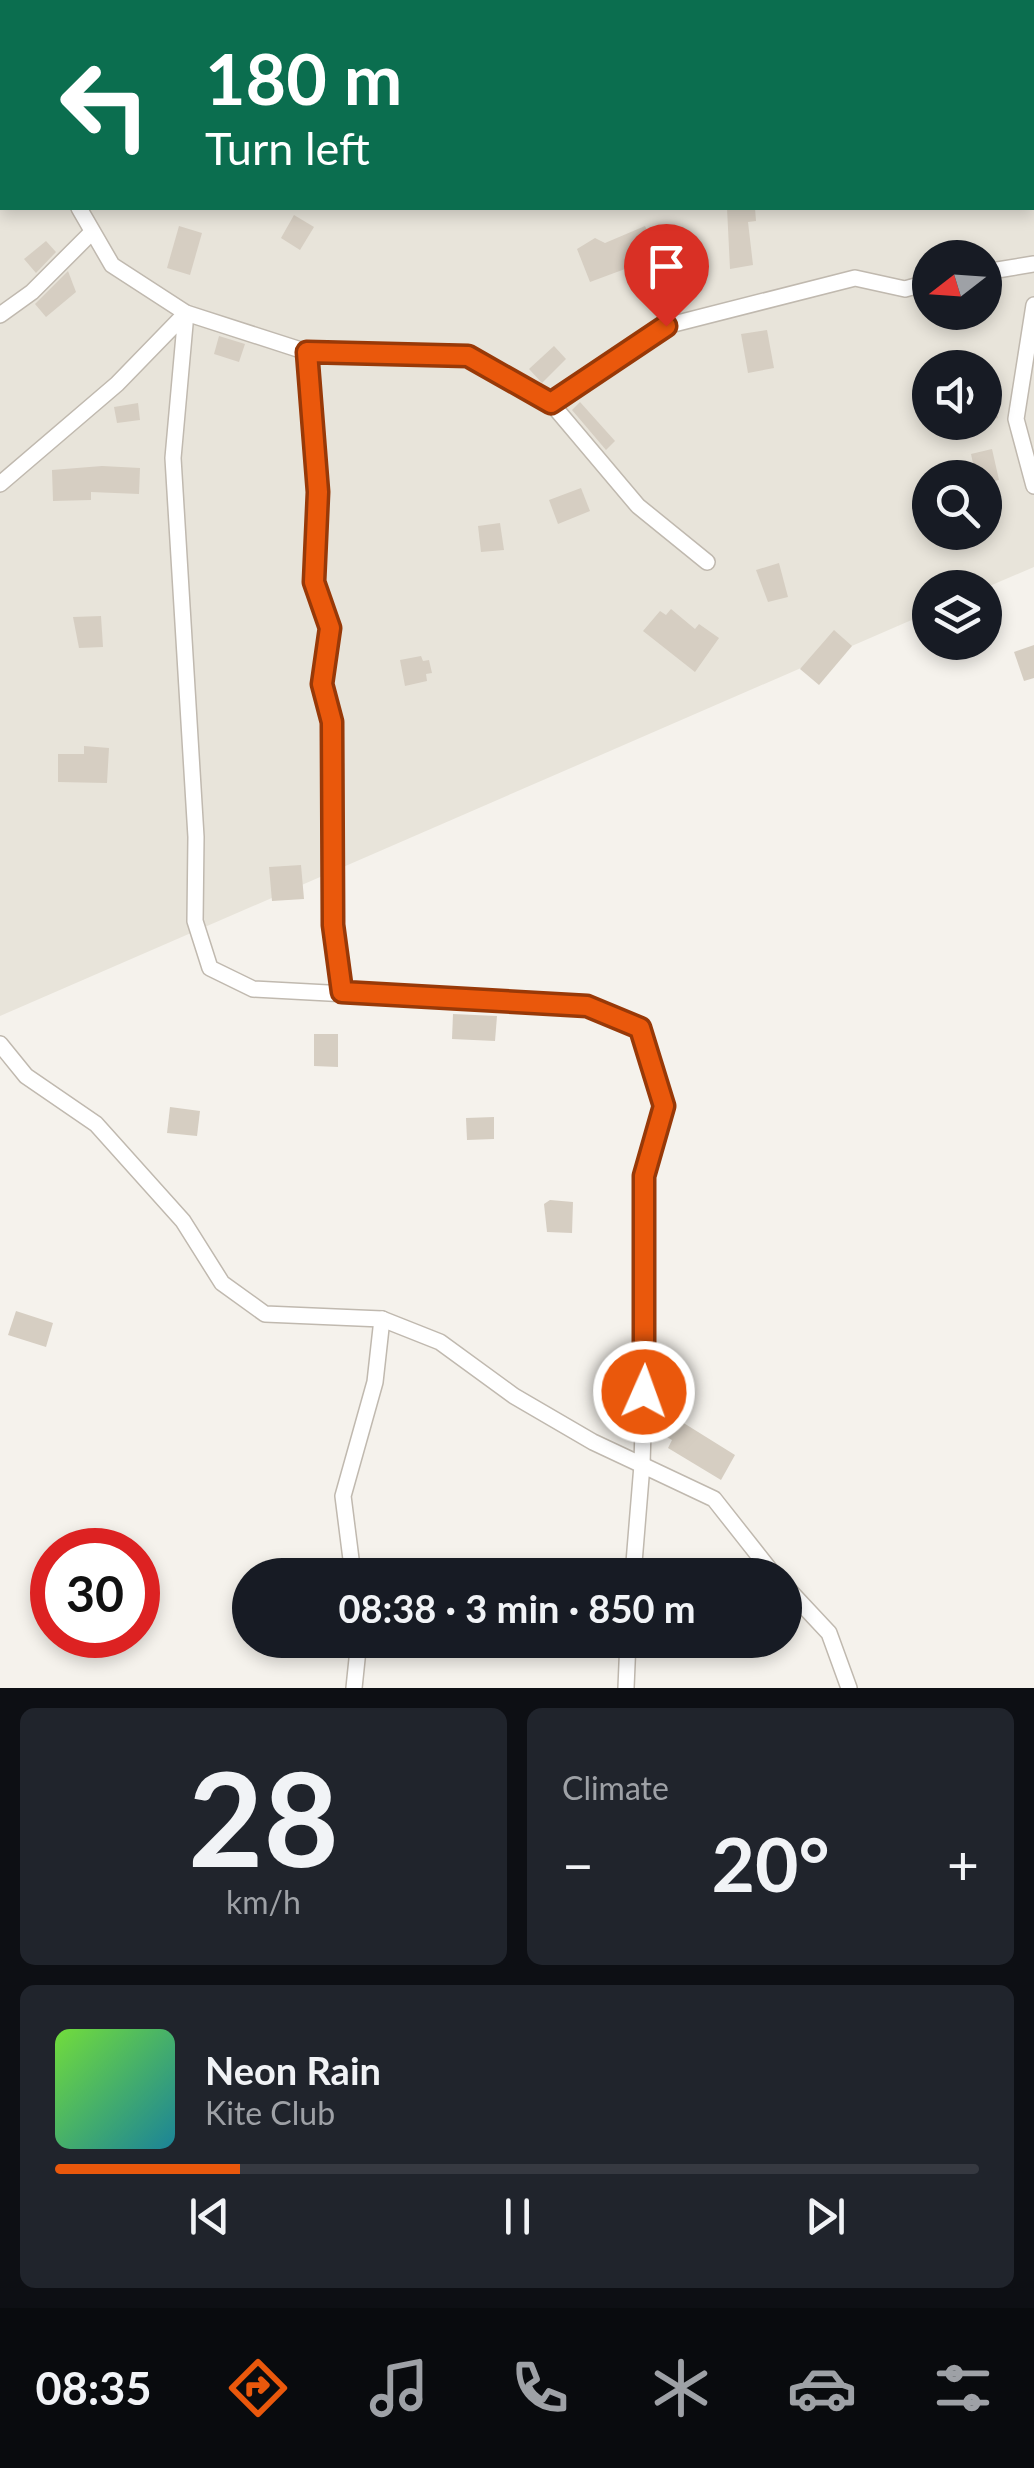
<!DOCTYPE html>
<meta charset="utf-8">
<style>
body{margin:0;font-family:Lato,sans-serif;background:#20242c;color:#f1f3f6;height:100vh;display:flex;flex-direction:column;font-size:38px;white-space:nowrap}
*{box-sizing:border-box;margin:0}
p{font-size:32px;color:#9ea1a6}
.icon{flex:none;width:55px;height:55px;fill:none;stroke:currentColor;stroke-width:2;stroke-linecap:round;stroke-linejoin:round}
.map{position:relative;height:1688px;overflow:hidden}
.panel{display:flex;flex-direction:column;gap:20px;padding:20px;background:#0d0f14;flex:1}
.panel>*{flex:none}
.banner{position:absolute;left:0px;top:0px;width:1035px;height:210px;box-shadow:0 5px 15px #0003;background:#0b6e4f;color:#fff;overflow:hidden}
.needle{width:65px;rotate:253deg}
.tools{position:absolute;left:912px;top:240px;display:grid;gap:20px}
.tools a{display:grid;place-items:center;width:90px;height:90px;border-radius:50%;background:#171b24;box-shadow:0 5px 15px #0003;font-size:50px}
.speed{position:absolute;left:30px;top:1528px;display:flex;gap:20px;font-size:50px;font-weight:700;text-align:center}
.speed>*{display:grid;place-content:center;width:130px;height:130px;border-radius:50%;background:#171b24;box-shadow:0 5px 15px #0003;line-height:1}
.speed .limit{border:15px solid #d22;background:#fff;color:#111}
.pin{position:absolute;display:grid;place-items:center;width:85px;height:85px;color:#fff;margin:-102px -42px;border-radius:50% 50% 50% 0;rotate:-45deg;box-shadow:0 0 10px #0007}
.pin .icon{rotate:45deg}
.me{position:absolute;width:110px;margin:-55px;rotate:2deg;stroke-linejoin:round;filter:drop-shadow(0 0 8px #0008)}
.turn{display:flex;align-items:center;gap:35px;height:210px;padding:0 40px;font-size:45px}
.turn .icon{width:130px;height:130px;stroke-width:2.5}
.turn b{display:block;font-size:70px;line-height:85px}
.big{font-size:75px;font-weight:700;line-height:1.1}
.panel .tile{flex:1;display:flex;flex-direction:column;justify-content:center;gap:15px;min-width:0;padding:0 35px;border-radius:15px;background:#20242c}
.panel .dial{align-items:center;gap:0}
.dial b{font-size:130px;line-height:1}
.song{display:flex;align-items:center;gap:30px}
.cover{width:120px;height:120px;border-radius:15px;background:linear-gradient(135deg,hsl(100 70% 55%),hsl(190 70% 35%))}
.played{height:10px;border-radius:5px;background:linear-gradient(90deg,#ea580c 20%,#363941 20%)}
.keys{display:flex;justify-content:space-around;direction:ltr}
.heat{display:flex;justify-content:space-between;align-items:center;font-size:55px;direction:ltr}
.panel .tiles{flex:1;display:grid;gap:20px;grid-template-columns:1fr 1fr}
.tile:last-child{grid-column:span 2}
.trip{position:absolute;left:232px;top:1558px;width:570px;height:100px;border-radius:50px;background:#171b24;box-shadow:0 5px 15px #0003;font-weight:700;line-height:100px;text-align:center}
.menu{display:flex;height:160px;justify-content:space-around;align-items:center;background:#090b0e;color:#9ea1a6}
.menu .icon{width:70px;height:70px}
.menu .active{color:#ea580c}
.menu b{font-size:45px;color:#f1f3f6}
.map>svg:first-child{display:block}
.residential{fill:#e8e4da;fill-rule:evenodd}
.building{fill:#d6cec2}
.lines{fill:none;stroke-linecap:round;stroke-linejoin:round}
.minor-casing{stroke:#c0b9af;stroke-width:18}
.minor{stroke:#fff;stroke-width:15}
.route-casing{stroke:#983908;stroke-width:25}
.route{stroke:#ea580c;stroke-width:18}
</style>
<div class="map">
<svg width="1034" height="1688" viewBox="0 0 1034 1688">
<rect width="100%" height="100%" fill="#f5f2ec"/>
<path class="residential" d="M0 0H1034V567L985 588H930V612L0 1016ZM2 2H1032V208H2ZM930 258H985V312H930ZM930 368H985V422H930ZM930 478H985V532H930Z"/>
<g class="building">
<polygon points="727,208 755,208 756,221 748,222 753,265 730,269"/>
<polygon points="294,215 314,227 300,250 281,238"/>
<polygon points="179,226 202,233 190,275 167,268"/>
<polygon points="645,226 660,259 690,249 702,280 675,290 672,282 640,298 625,269 590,282 577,249 595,238 605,243"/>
<polygon points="46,241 56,252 36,273 24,259"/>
<polygon points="68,271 76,292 46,317 35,304"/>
<polygon points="767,330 774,368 748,373 741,334"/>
<polygon points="219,336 245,344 239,362 214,354"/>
<polygon points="554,346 566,359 542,383 529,369"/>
<polygon points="987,374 999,378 993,399 998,418 985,421"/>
<polygon points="580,402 615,441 606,450 572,410"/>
<polygon points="138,403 140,420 117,423 114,407"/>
<polygon points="992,449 999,480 985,483 985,478 976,478 971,454"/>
<polygon points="102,466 140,468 139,494 91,492 91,500 53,501 52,470"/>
<polygon points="581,488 590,511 558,524 549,500"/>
<polygon points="500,523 504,550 481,552 478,526"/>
<polygon points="779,563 788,597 768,602 756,570"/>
<polygon points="671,609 695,629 699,624 719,638 695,672 643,631 660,611 666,615"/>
<polygon points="101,616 103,647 79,648 73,617"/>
<polygon points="834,630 852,646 819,685 800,669"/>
<polygon points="1034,645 1034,678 1024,681 1014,652"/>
<polygon points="421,656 423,661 429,660 432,673 426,674 427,681 405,686 400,660"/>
<polygon points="84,746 109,748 107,783 58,782 58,754 84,754"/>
<polygon points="301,865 304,899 272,901 269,867"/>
<polygon points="453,1014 497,1016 495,1041 452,1039"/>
<polygon points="314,1034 338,1034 338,1067 314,1066"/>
<polygon points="170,1107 200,1111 197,1136 167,1133"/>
<polygon points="494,1117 494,1139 467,1140 466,1118"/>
<polygon points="550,1200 573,1202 572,1233 547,1232 544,1204"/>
<polygon points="16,1311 53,1323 46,1347 8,1335"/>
<polygon points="682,1422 735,1455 721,1480 668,1448 672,1440 665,1436 672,1425 678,1429"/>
</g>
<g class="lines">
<defs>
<g id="minor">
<polyline points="740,0 740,2"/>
<polyline points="1020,0 1020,2"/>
<polyline points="36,2 36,0"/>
<polyline points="0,55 2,52"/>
<polyline points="0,66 2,71"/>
<polyline points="1032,91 1034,104"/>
<polyline points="1032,132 1034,133"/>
<polyline points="79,208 112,265 186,313 307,352 468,356 551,403 666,326 855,278 905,289 930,282"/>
<polyline points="985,272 1034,264"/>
<polyline points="1034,305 1016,419 1034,486"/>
<polyline points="0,315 32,292 92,232"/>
<polyline points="307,352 318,492 314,583 330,629 322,684 331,722 333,925 342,992"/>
<polyline points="551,403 638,506 707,562"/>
<polyline points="0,484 117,384 186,313 173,458 196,837 195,921 210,968 253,989 587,1007 640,1028 664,1106 644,1177 647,1283 642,1465 593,1442 514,1396 440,1342 382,1319 265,1314 222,1283 183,1221 96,1124 26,1076 0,1044"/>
<polyline points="353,1575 343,1496 375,1382 382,1319"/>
<polyline points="633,1575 642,1465 714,1499 774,1575"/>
<polyline points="785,1586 829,1633 849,1688"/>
<polyline points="354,1688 359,1640"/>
<polyline points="626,1688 628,1640"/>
</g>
</defs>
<use href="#minor" class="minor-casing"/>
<use href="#minor" class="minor"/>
</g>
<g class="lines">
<defs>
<polyline id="route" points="644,1392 644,1176 664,1106 640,1028 587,1006 342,992 333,925 332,722 322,684 330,628 314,582 318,492 307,352 468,356 551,403 666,326"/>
</defs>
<use href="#route" class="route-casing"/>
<use href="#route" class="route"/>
</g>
</svg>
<div class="tools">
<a><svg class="needle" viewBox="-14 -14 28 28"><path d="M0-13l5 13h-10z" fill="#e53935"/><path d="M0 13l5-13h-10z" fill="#9ea1a6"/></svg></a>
<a><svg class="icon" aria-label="sound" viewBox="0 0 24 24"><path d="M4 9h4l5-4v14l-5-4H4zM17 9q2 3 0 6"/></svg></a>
<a><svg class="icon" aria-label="search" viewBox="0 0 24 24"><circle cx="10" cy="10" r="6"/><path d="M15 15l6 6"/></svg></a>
<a><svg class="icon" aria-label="layers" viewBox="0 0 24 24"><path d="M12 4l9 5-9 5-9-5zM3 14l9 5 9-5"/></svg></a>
</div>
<div class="speed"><div class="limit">30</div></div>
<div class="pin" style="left:666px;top:326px;background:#d93025"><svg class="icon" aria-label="arrive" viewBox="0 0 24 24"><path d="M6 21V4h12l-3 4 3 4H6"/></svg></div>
<svg class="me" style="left:644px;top:1392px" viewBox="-20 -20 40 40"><circle r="17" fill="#ea580c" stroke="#fff" stroke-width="3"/><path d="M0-11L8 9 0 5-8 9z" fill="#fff"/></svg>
<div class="trip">08:38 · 3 min · 850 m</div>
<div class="banner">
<div class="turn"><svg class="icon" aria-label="left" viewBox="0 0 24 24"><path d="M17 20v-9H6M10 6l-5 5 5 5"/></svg><div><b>180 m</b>Turn left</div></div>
</div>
</div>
<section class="panel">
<div class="tiles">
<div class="tile dial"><b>28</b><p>km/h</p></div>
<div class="tile"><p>Climate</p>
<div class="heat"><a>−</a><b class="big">20°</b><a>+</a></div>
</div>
<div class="tile">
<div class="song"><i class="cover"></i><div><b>Neon Rain</b><p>Kite Club</p></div></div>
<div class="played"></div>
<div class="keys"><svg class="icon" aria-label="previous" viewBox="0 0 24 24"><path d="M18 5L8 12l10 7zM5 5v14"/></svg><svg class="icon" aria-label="pause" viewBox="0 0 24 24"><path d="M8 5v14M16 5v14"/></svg><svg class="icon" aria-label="next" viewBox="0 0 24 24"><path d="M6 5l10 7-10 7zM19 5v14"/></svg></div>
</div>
</div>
</section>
<nav class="menu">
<b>08:35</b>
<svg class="icon active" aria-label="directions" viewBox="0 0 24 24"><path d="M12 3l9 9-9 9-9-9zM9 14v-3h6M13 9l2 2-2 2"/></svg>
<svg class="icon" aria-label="music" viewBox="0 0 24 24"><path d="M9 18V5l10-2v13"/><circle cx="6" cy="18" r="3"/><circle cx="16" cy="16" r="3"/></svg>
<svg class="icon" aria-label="phone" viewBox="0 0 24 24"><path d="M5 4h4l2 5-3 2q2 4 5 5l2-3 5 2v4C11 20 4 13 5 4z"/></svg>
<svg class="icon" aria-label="climate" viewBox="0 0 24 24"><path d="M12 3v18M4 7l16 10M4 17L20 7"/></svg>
<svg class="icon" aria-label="car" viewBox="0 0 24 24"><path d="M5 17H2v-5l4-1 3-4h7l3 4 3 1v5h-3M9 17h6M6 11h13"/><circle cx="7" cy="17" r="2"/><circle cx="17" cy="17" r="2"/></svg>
<svg class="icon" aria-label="filters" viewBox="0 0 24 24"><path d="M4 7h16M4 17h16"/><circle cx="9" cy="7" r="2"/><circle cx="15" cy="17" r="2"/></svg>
</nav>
